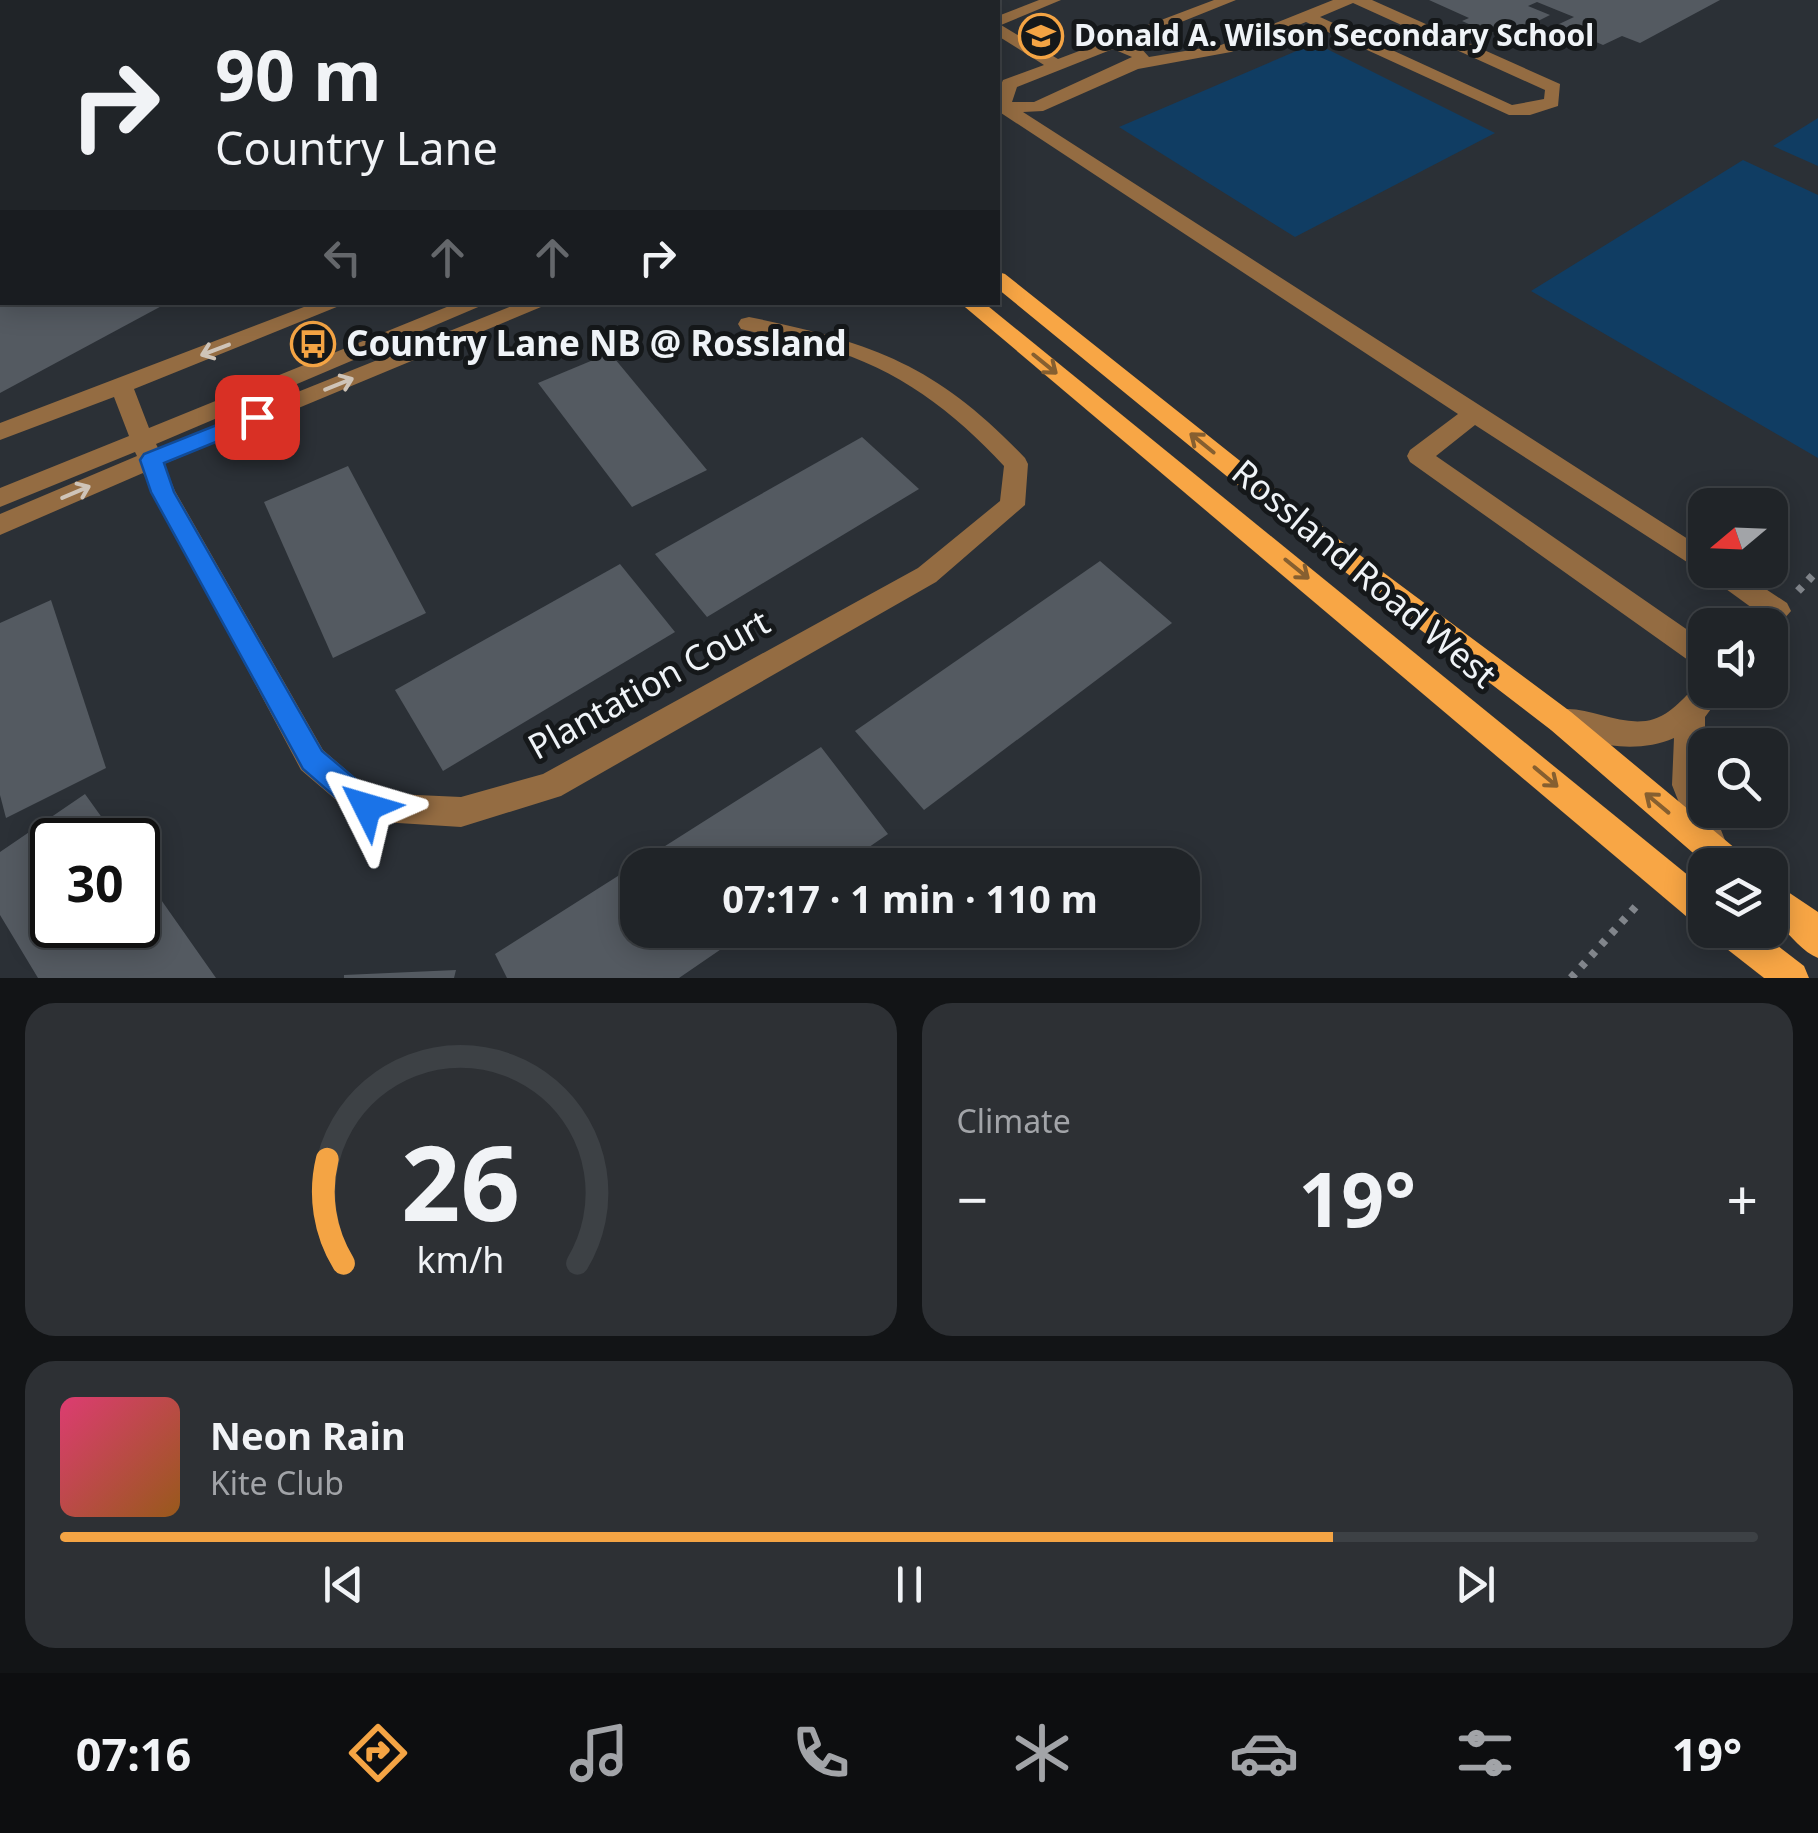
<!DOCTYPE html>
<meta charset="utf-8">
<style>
body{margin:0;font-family:"Noto Sans",sans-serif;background:#2d3034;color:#f1f3f6;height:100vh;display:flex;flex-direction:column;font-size:38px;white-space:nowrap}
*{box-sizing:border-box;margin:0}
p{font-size:32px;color:#a2a4a8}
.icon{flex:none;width:55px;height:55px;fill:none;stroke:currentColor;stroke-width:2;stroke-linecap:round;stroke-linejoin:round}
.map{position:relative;height:978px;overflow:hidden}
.panel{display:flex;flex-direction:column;gap:25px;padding:25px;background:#121416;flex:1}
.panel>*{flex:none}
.top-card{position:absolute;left:0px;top:0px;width:1000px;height:305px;box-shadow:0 5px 25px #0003,0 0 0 2px #3d4145;background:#202428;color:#f1f3f6;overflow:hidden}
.needle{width:65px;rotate:251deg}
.fabs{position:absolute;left:1688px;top:488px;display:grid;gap:20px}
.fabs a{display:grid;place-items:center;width:100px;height:100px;border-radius:20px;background:#202428;box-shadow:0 5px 25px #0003,0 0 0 2px #3d4145;font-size:50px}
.speed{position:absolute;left:30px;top:818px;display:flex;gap:20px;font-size:50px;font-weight:700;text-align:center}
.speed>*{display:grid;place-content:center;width:130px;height:130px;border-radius:50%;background:#202428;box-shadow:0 5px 25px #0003,0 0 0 2px #3d4145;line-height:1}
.speed .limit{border:5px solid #111;border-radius:15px;background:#fff;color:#111}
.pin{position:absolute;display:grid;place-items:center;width:85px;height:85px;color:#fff;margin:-42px;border-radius:20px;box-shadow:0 5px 15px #0006}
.me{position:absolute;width:110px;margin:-55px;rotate:310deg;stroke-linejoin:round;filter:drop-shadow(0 0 8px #0008)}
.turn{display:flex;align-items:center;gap:35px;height:210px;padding:0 50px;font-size:45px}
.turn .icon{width:130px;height:130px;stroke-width:2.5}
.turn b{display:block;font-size:70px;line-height:85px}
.lanes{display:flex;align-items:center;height:95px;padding:0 50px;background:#0003;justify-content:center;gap:50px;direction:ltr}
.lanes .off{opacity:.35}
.big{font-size:75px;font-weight:700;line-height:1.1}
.panel .tile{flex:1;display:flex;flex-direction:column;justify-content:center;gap:15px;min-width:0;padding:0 35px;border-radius:30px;background:#2d3034}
.panel .dial{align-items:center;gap:0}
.dial svg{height:260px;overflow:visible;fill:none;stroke:#3d4145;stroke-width:7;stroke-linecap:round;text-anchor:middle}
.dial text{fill:#f1f3f6;stroke:none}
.song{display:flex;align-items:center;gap:30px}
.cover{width:120px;height:120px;border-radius:15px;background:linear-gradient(135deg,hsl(340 70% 55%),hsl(30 70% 35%))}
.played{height:10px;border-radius:5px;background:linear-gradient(90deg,#f4a444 75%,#3d4145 75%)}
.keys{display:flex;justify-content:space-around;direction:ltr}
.heat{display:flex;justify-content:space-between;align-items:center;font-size:55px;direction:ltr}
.panel .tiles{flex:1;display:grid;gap:25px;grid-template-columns:1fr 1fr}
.tile:last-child{grid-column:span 2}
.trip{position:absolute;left:620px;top:848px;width:580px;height:100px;border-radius:30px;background:#202428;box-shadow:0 5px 25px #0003,0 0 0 2px #3d4145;font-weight:700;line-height:100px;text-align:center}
.menu{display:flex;height:160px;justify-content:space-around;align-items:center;background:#0d0e10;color:#a2a4a8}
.menu .icon{width:70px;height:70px}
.menu .active{color:#f4a444}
.menu b{font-size:45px;color:#f1f3f6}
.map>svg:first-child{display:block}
.green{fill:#103d63}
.building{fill:#545a61}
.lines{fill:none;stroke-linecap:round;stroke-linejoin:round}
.path-far1{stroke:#81858b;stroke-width:5;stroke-dasharray:4 5;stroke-linecap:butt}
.path{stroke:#81858b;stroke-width:8;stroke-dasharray:6 9;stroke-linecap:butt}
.minor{fill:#946c42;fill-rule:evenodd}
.major{fill:#f8a645;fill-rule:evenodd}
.oneway{stroke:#cfc4b8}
.oneway2{stroke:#865f30}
.route{fill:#1a73e8;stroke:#114b97;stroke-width:2.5}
.labels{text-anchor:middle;stroke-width:10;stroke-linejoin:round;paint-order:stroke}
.far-poi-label{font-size:30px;font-weight:bold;fill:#eff3f7;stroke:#15181a;text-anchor:start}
.poi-label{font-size:35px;font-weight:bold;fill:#eff3f7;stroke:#15181a;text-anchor:start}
.street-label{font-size:35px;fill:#eff3f7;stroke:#15181a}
</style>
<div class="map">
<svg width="1818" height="978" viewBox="0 0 1818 978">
<rect width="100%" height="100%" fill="#2b3036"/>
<g class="green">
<polygon points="1315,43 1495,133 1295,237 1119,127"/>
<polygon points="1818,118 1818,166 1773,146"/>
<polygon points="1743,160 1818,195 1818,458 1531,291"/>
</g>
<g class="building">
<polygon points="1429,0 1720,0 1640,43 1622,36 1603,45 1557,25 1574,17 1537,2 1528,6 1550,15 1514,33 1503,28 1491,34 1462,21 1469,18"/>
<polygon points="0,302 169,302 0,393"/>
<polygon points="610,353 707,470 632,507 538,383"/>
<polygon points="862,437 919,489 707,617 655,554"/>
<polygon points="348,466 426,613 333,658 264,502"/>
<polygon points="1100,561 1172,623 924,810 855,731"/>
<polygon points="620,564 675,632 443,771 395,690"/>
<polygon points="51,600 106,768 6,818 0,795 0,623"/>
<polygon points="821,747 888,834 843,865 638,865 638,930 749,930 679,978 507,978 495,954"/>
<polygon points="85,794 118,840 52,840 52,925 138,925 138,867 216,978 38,978 0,915 0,852"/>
<polygon points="456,970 454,978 344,978 344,975"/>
</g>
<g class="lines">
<polyline class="path-far1" points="924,0 928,2"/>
<g class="path">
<polyline points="1798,591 1818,570"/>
<polyline points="1571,978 1639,903"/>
</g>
<g class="minor">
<polygon points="376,0 451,0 453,2 375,2"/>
<polygon points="762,0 780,0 782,2 764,2"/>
<polygon points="834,0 852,0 854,2 836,2"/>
<path d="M1039 0H1061L1001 25 1058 59 1214 0H1236L1129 43 1139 46 1149 57 1221 45 1333 0H1372L1560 84 1558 106 1530 115H1509L1306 22 1231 52 1138 69 1043 111 1023 112 1705 550V570H1737L1787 603 1791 611 1770 635V625H1751L1759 613 1704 573 1475 425 1436 456 1705 642V669L1695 665 1410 462 1407 456 1410 450 1458 414 998 111V92L1003 80 1044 65 998 36V16ZM1353 3 1545 90 1544 99 1512 105 1320 17ZM1113 49 1132 57 1034 102H1012L1017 87Z"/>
<polygon points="2,188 2,200 0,201 0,189"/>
<path d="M317 302H349L134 389 149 428 459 302H490L156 444 158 448 522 302H553L164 464 175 491 323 750 373 793 461 797 543 774 918 568 1000 501 1004 466C953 411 898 369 825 348 797 340 769 336 741 329L738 324 741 319 749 317C872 342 937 365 1025 458L1028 464 1025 505 936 582 561 796 461 827 367 821 356 817 301 770 143 473 0 535V514L137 456 135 452 0 507V488L129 436 114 397 0 440V423Z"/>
<path d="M1705 680V690H1725L1705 717V810H1713L1729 850 1724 861 1714 865 1702 861 1672 785 1674 738C1635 755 1590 744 1551 730L1546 721 1551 712C1582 700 1620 730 1654 719 1676 712 1687 691 1705 680Z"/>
</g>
<g class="major">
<polygon points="577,0 595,0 597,2 579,2"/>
<polygon points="634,0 651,0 653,2 636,2"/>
<polygon points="998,272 1005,274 1341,541 1571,712 1742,854 1747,865 1707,865 1551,730 1323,555 998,289"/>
<polygon points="959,302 983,302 1705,889 1705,926 1693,922"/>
<path d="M1770 880 1818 912V958C1800 951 1786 929 1770 916Z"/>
<polygon points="1713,930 1757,930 1804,966 1809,978 1764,978 1718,942"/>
</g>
</g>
<defs><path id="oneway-shaft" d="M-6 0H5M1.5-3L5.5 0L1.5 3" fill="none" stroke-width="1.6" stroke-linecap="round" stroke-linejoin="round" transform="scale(2.5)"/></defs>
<g class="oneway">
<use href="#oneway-shaft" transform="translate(215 350) rotate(159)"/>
<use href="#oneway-shaft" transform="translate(339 384) rotate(-22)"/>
<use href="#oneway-shaft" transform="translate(76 492) rotate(-23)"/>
</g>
<g class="oneway2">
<use href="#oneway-shaft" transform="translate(1045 364) rotate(39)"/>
<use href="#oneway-shaft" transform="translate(1202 443) rotate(-141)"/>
<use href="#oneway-shaft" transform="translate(1297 569) rotate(39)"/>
<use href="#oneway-shaft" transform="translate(1546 777) rotate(40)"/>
<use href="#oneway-shaft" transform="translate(1657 803) rotate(-140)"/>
</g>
<polygon class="route" points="257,409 265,412 268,417 265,422 164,463 174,492 322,751 377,797 381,807 377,816 367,820 357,816 303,769 151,492 140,460 144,454"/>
<defs>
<symbol id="school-ring" viewBox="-11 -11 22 22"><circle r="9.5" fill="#15181a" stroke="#f4a444" stroke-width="1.5"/><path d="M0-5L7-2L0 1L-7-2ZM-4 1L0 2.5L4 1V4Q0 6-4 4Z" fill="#f4a444"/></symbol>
<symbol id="bus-ring" viewBox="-11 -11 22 22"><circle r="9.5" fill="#15181a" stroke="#f4a444" stroke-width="1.5"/><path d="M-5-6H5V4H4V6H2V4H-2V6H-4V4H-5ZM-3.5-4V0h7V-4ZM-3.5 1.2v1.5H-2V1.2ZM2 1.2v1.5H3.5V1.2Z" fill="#f4a444"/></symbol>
</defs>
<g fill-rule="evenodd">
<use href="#school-ring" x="1016" y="11" width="50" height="50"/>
<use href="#bus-ring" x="288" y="319" width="50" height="50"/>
</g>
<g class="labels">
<g class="far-poi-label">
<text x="1074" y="46">Donald A. Wilson Secondary School</text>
</g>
<g class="poi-label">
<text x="346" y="356">Country Lane NB @ Rossland</text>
</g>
<g class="street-label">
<text transform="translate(1364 574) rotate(40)" y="12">Rossland Road West</text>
<text transform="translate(649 685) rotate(-29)" y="12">Plantation Court</text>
</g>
</g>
</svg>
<div class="fabs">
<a><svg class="needle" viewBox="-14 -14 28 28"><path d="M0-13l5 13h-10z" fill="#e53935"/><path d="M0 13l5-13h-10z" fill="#a2a4a8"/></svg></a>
<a><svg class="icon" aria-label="sound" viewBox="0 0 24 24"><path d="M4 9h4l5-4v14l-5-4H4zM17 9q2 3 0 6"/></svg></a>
<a><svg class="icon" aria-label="search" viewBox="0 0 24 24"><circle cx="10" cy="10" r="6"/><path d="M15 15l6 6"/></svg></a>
<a><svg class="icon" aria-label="layers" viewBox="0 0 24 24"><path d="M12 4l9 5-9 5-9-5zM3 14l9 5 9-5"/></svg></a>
</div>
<div class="speed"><div class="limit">30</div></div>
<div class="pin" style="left:257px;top:417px;background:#d93025"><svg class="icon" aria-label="arrive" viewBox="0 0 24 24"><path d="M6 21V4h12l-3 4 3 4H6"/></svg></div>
<svg class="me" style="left:367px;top:807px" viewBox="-20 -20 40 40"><path d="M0-17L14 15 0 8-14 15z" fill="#1a73e8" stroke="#fff" stroke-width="4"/></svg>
<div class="trip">07:17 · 1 min · 110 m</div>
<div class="top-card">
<div class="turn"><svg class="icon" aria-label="right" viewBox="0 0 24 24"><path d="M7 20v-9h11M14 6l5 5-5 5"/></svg><div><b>90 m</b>Country Lane</div></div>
<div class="lanes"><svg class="icon off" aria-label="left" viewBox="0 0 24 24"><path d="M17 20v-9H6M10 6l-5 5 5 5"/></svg><svg class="icon off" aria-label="ahead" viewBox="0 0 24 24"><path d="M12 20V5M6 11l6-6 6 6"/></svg><svg class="icon off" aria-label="ahead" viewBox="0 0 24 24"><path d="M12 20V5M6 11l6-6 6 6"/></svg><svg class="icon" aria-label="right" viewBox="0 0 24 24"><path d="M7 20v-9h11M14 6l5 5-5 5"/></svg></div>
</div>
</div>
<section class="panel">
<div class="tiles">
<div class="tile dial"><svg viewBox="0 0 100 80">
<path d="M14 69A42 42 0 1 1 86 69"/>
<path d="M14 69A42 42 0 0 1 9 37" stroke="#f4a444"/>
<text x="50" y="56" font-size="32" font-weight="700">26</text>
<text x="50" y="72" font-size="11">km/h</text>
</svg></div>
<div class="tile"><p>Climate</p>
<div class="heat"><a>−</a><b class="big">19°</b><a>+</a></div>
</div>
<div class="tile">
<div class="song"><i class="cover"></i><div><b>Neon Rain</b><p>Kite Club</p></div></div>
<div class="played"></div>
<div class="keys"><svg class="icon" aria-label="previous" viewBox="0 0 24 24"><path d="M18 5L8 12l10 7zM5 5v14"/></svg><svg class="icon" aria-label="pause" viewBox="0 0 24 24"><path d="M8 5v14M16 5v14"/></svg><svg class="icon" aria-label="next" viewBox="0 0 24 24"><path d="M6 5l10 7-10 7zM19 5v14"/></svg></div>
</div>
</div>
</section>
<nav class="menu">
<b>07:16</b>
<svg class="icon active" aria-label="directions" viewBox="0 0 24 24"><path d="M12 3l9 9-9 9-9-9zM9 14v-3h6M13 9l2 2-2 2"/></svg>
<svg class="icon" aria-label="music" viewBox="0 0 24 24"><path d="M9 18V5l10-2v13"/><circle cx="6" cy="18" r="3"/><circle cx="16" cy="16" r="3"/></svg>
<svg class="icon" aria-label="phone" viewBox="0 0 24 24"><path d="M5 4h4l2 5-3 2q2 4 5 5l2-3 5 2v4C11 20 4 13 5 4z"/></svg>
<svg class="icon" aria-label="climate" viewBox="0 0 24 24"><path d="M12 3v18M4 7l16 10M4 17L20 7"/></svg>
<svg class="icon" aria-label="car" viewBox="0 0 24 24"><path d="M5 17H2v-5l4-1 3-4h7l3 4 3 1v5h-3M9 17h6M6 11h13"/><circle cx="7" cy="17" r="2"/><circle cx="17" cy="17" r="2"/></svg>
<svg class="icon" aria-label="filters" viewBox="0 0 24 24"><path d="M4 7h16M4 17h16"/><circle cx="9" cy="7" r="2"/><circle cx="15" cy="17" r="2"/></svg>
<b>19°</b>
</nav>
